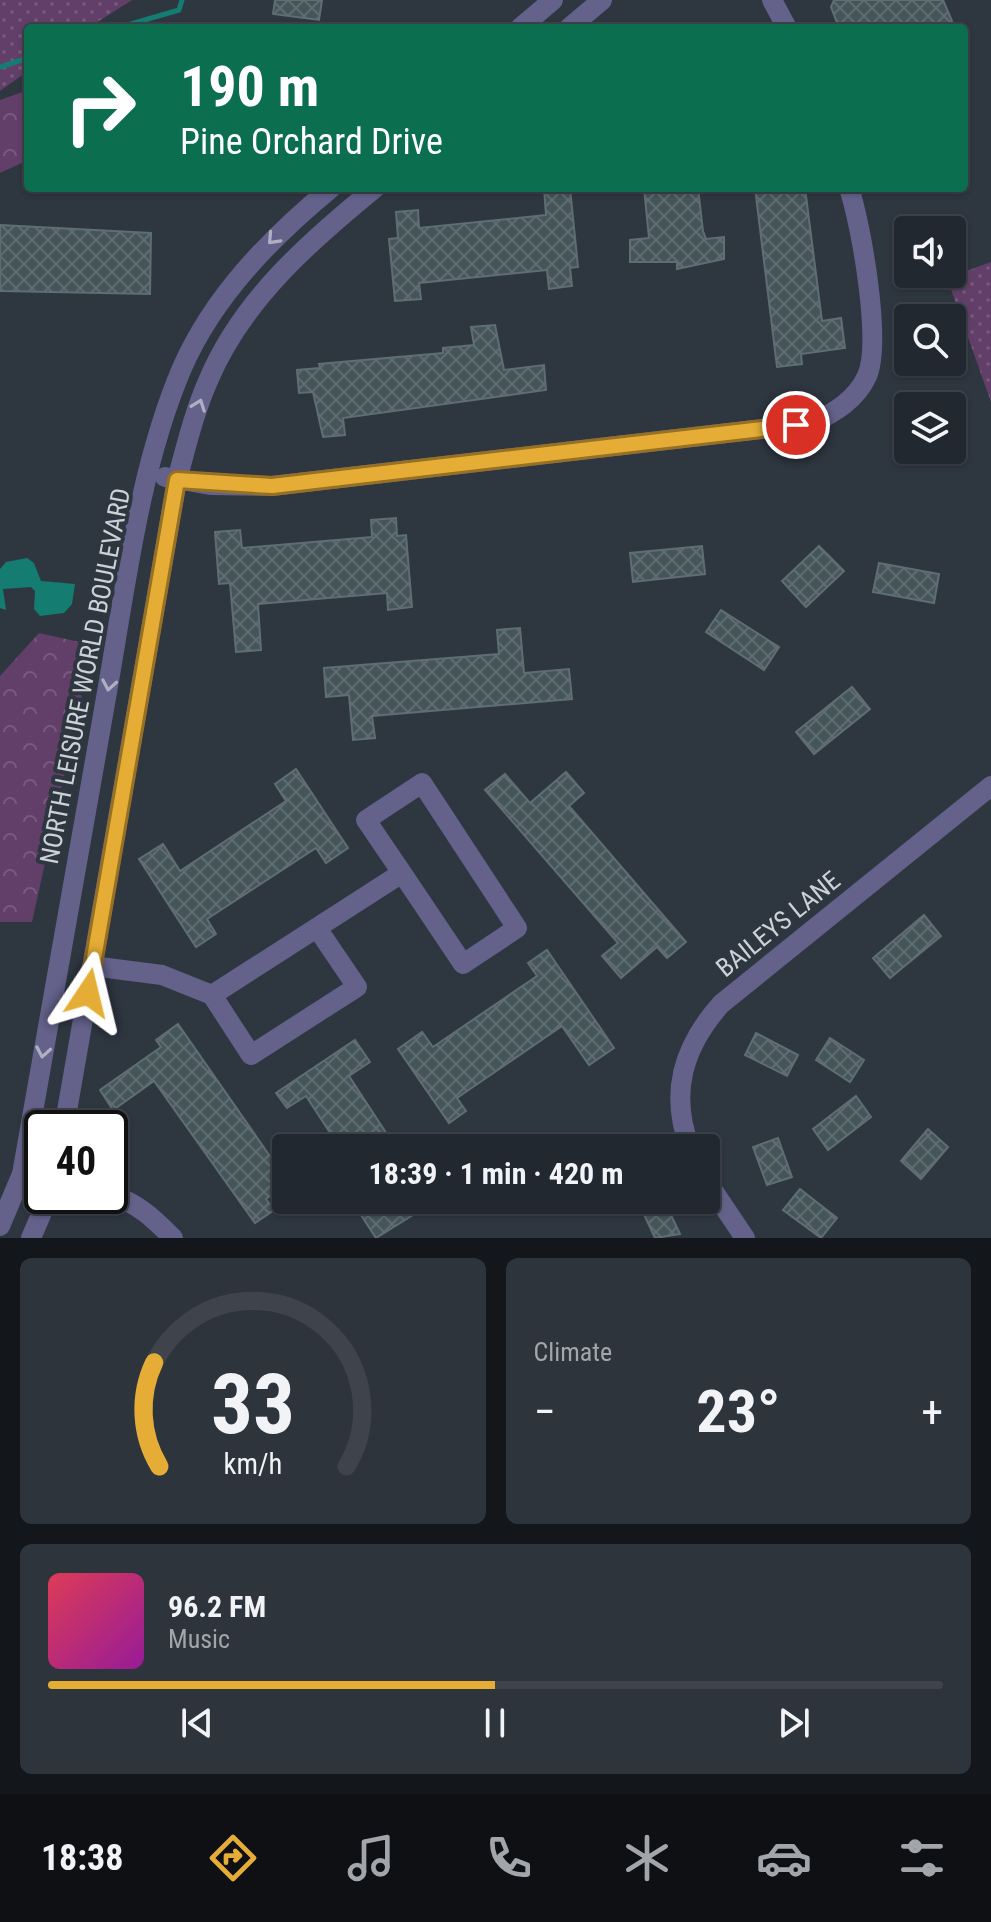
<!DOCTYPE html>
<meta charset="utf-8">
<style>
body{margin:0;font-family:"Roboto Condensed",sans-serif;background:#2e343c;color:#f1f3f6;height:100vh;display:flex;flex-direction:column;font-size:30px;white-space:nowrap}
*{box-sizing:border-box;margin:0}
p{font-size:26px;color:#a2a6ab}
.icon{flex:none;width:44px;height:44px;fill:none;stroke:currentColor;stroke-width:2;stroke-linecap:round;stroke-linejoin:round}
.map{position:relative;height:1238px;overflow:hidden}
.details{display:flex;flex-direction:column;gap:20px;padding:20px;background:#13161a;flex:1}
.details>*{flex:none}
.hud{position:absolute;left:24px;top:24px;width:944px;height:168px;border-radius:8px;box-shadow:0 2px 6px #0004,0 0 0 2px #3f444c;background:#0b6e4f;color:#fff;overflow:hidden}
.fabs{position:absolute;left:894px;top:216px;display:grid;gap:16px}
.fabs a{display:grid;place-items:center;width:72px;height:72px;border-radius:8px;background:#222830;box-shadow:0 2px 6px #0004,0 0 0 2px #3f444c;font-size:40px}
.speed{position:absolute;left:24px;top:1110px;display:flex;gap:16px;font-size:40px;font-weight:700;text-align:center}
.speed>*{display:grid;place-content:center;width:104px;height:104px;border-radius:50%;background:#222830;box-shadow:0 2px 6px #0004,0 0 0 2px #3f444c;line-height:1}
.speed .limit{border:4px solid #111;border-radius:12px;background:#fff;color:#111}
.pin{position:absolute;display:grid;place-items:center;width:68px;height:68px;color:#fff;margin:-34px;border:4px solid #fff;border-radius:50%;box-shadow:0 2px 8px #0007}
.me{position:absolute;width:88px;margin:-44px;rotate:10deg;stroke-linejoin:round;filter:drop-shadow(0 0 6px #0008)}
.turn{display:flex;align-items:center;gap:28px;height:168px;padding:0 24px;font-size:36px}
.turn .icon{width:104px;height:104px;stroke-width:2.5}
.turn b{display:block;font-size:56px;line-height:68px}
.big{font-size:60px;font-weight:700;line-height:1.1}
.details .tile{flex:1;display:flex;flex-direction:column;justify-content:center;gap:12px;min-width:0;padding:0 28px;border-radius:12px;background:#2e343c}
.details .dial{align-items:center;gap:0}
.dial svg{height:208px;overflow:visible;fill:none;stroke:#3f444c;stroke-width:7;stroke-linecap:round;text-anchor:middle}
.dial text{fill:#f1f3f6;stroke:none}
.song{display:flex;align-items:center;gap:24px}
.cover{width:96px;height:96px;border-radius:12px;background:linear-gradient(135deg,hsl(350 70% 55%),hsl(300 70% 35%))}
.played{height:8px;border-radius:4px;background:linear-gradient(90deg,#e6ad36 50%,#3f444c 50%)}
.keys{display:flex;justify-content:space-around;direction:ltr}
.heat{display:flex;justify-content:space-between;align-items:center;font-size:44px;direction:ltr}
.details .tiles{flex:1;display:grid;gap:20px;grid-template-columns:1fr 1fr}
.tile:last-child{grid-column:span 2}
.trip{position:absolute;left:272px;top:1134px;width:448px;height:80px;border-radius:8px;background:#222830;box-shadow:0 2px 6px #0004,0 0 0 2px #3f444c;font-weight:700;line-height:80px;text-align:center}
.menu{display:flex;height:128px;justify-content:space-around;align-items:center;background:#0e1013;color:#a2a6ab}
.menu .icon{width:56px;height:56px}
.menu .current{color:#e6ad36}
.menu b{font-size:36px;color:#f1f3f6}
.map>svg:first-child{display:block}
.grass{fill:url(#grass-dots)}
.forest{fill:url(#forest-crowns)}
.water{fill:#147c71}
.lines{fill:none;stroke-linecap:round;stroke-linejoin:round}
.stream{stroke:#147c71;stroke-width:5}
.building{fill:url(#building-cross-hatch);stroke:#5e6e73;stroke-width:2}
.minor{stroke:#64618b;stroke-width:20}
.oneway{stroke:#aeb0c1}
.route-casing{stroke:#967023;stroke-width:20}
.route{stroke:#e6ad36;stroke-width:14}
.labels{text-anchor:middle;stroke-width:8;stroke-linejoin:round;paint-order:stroke}
.street-label{font-size:26px;fill:#cdd2d8;stroke:#2e3640}
</style>
<div class="map">
<svg width="991" height="1238" viewBox="0 0 991 1238">
<defs>
<pattern id="grass-dots" width="8" height="8" patternUnits="userSpaceOnUse" patternTransform="scale(2)"><rect width="8" height="8" fill="#623f68"/><path d="M2 2h.1M6 6h.1" fill="none" stroke="#775a7d" stroke-width="1.8" stroke-linecap="round"/></pattern>
<pattern id="forest-crowns" width="20" height="18" patternUnits="userSpaceOnUse" patternTransform="scale(2)"><rect width="20" height="18" fill="#623f68"/><path d="M2 6a3 3 0 1 1 6 0M12 15a3 3 0 1 1 6 0" fill="none" stroke="#775a7d"/></pattern>
<pattern id="building-cross-hatch" width="8" height="8" patternUnits="userSpaceOnUse" patternTransform="scale(2)"><rect width="8" height="8" fill="#45555a"/><path d="M0 0l8 8M0 8l8-8" fill="none" stroke="#5f6d71"/></pattern>
</defs>
<rect width="100%" height="100%" fill="#2e3640"/>
<g class="grass">
<polygon points="0,0 132,0 88,28 28,28 28,71 0,91"/>
<polygon points="991,262 991,402 947,278"/>
</g>
<g class="forest">
<polygon points="28,90 28,160 0,173 0,100"/>
<polygon points="39,633 93,645 32,922 0,922 0,676"/>
</g>
<polygon class="water" points="27,558 34,563 41,581 75,584 72,604 64,613 40,616 34,609 35,591 31,587 3,589 6,610 0,608 0,569 6,562"/>
<g class="lines">
<g class="stream">
<polyline points="117,28 179,10 182,0"/>
<polyline points="0,67 28,58"/>
</g>
</g>
<g class="building">
<polygon points="275,0 322,0 319,20 273,14"/>
<polygon points="834,0 943,0 952,21 937,28 839,28 831,7"/>
<polygon points="544,188 570,188 578,267 570,268 572,286 549,289 547,270 419,283 421,299 395,301 389,239 398,238 396,212 418,210 419,228 546,215"/>
<polygon points="644,188 698,188 703,231 706,239 724,237 724,259 677,269 677,262 630,262 630,240 649,238"/>
<polygon points="755,188 805,188 822,321 841,318 845,348 801,354 802,364 777,367"/>
<polygon points="0,225 151,233 150,294 0,291"/>
<polygon points="495,325 504,370 544,365 546,390 343,418 345,435 323,437 313,392 299,393 297,370 320,368 319,364 443,353 443,348 474,345 471,327"/>
<polygon points="396,518 397,536 406,535 412,607 388,610 387,593 258,604 261,650 236,652 230,583 219,584 215,532 240,530 242,548 372,537 371,520"/>
<polygon points="702,546 705,574 633,582 630,553"/>
<polygon points="819,546 844,571 806,607 782,581"/>
<polygon points="879,563 939,574 934,603 873,592"/>
<polygon points="721,610 779,647 764,670 706,632"/>
<polygon points="520,628 524,673 569,669 572,699 372,716 375,738 353,740 349,695 326,697 324,668 499,654 497,630"/>
<polygon points="852,687 870,709 814,754 796,732"/>
<polygon points="296,769 348,848 326,863 316,848 207,919 216,934 196,947 139,859 163,844 180,871 286,801 275,784"/>
<polygon points="566,772 584,793 569,806 686,942 667,958 657,947 621,978 602,956 618,943 485,790 505,774 530,803"/>
<polygon points="924,915 941,936 890,978 873,958"/>
<polygon points="547,950 614,1048 589,1065 562,1026 457,1098 466,1111 449,1123 398,1049 422,1032 433,1047 537,976 528,963"/>
<polygon points="178,1024 274,1162 286,1154 286,1185 266,1199 274,1210 255,1223 154,1081 113,1110 100,1090 161,1047 156,1040"/>
<polygon points="756,1033 798,1055 787,1076 745,1055"/>
<polygon points="830,1038 864,1060 850,1082 816,1060"/>
<polygon points="355,1040 370,1062 349,1076 396,1148 340,1148 306,1096 287,1108 276,1093"/>
<polygon points="856,1096 871,1117 828,1150 813,1129"/>
<polygon points="928,1129 948,1147 921,1179 901,1161"/>
<polygon points="778,1138 792,1177 767,1185 753,1147"/>
<polygon points="800,1189 837,1218 821,1238 783,1210"/>
<polygon points="377,1200 437,1200 376,1238 359,1212"/>
<polygon points="652,1200 664,1200 680,1234 655,1238 640,1206"/>
</g>
<g class="lines">
<g class="minor">
<polyline points="772,0 787,28"/>
<polyline points="520,28 553,0"/>
<polyline points="569,28 602,0"/>
<path d="M165 477 210 485 272 486 813 423C835 412 856 400 867 376 882 342 861 224 849 188"/>
<polyline points="92,966 162,975 212,995 402,873 463,964 517,928 422,783 366,820 402,873"/>
<polyline points="212,995 251,1055 357,987 317,928"/>
<path d="M64 1128 177 480C186 447 194 413 208 381 242 300 309 242 375 188"/>
<path d="M690 1148C669 1093 683 1047 721 1004L991 786"/>
<polyline points="22,1174 42,1179"/>
<polyline points="706,1180 745,1238"/>
<path d="M110 1195C137 1202 154 1219 173 1238"/>
<path d="M0 1226 22 1174C50 1014 79 853 107 692 126 585 139 469 182 368 214 295 271 238 331 188"/>
<polyline points="31,1238 49,1196"/>
</g>
</g>
<defs><path id="oneway-chevron" d="M-2-3.5L2.5 0L-2 3.5" fill="none" stroke-width="1.6" stroke-linecap="round" stroke-linejoin="round" transform="scale(2)"/></defs>
<g class="oneway">
<use href="#oneway-chevron" transform="translate(273 239) rotate(133)"/>
<use href="#oneway-chevron" transform="translate(199 405) rotate(-70)"/>
<use href="#oneway-chevron" transform="translate(109 685) rotate(100)"/>
<use href="#oneway-chevron" transform="translate(43 1052) rotate(100)"/>
</g>
<g class="lines">
<defs>
<polyline id="route" points="88,993 177,480 272,486 796,425"/>
</defs>
<use href="#route" class="route-casing"/>
<use href="#route" class="route"/>
</g>
<g class="labels">
<g class="street-label">
<text transform="translate(85 676) rotate(-79)" y="9">NORTH LEISURE WORLD BOULEVARD</text>
<text transform="translate(778 924) rotate(-39)" y="9">BAILEYS LANE</text>
</g>
</g>
</svg>
<div class="fabs">
<a><svg class="icon" aria-label="sound" viewBox="0 0 24 24"><path d="M4 9h4l5-4v14l-5-4H4zM17 9q2 3 0 6"/></svg></a>
<a><svg class="icon" aria-label="search" viewBox="0 0 24 24"><circle cx="10" cy="10" r="6"/><path d="M15 15l6 6"/></svg></a>
<a><svg class="icon" aria-label="layers" viewBox="0 0 24 24"><path d="M12 4l9 5-9 5-9-5zM3 14l9 5 9-5"/></svg></a>
</div>
<div class="speed"><div class="limit">40</div></div>
<div class="pin" style="left:796px;top:425px;background:#d93025"><svg class="icon" aria-label="arrive" viewBox="0 0 24 24"><path d="M6 21V4h12l-3 4 3 4H6"/></svg></div>
<svg class="me" style="left:88px;top:993px" viewBox="-20 -20 40 40"><path d="M0-17L14 15 0 8-14 15z" fill="#e6ad36" stroke="#fff" stroke-width="4"/></svg>
<div class="trip">18:39 · 1 min · 420 m</div>
<div class="hud">
<div class="turn"><svg class="icon" aria-label="right" viewBox="0 0 24 24"><path d="M7 20v-9h11M14 6l5 5-5 5"/></svg><div><b>190 m</b>Pine Orchard Drive</div></div>
</div>
</div>
<section class="details">
<div class="tiles">
<div class="tile dial"><svg viewBox="0 0 100 80">
<path d="M14 69A42 42 0 1 1 86 69"/>
<path d="M14 69A42 42 0 0 1 12 29" stroke="#e6ad36"/>
<text x="50" y="56" font-size="32" font-weight="700">33</text>
<text x="50" y="72" font-size="11">km/h</text>
</svg></div>
<div class="tile"><p>Climate</p>
<div class="heat"><a>−</a><b class="big">23°</b><a>+</a></div>
</div>
<div class="tile">
<div class="song"><i class="cover"></i><div><b>96.2 FM</b><p>Music</p></div></div>
<div class="played"></div>
<div class="keys"><svg class="icon" aria-label="previous" viewBox="0 0 24 24"><path d="M18 5L8 12l10 7zM5 5v14"/></svg><svg class="icon" aria-label="pause" viewBox="0 0 24 24"><path d="M8 5v14M16 5v14"/></svg><svg class="icon" aria-label="next" viewBox="0 0 24 24"><path d="M6 5l10 7-10 7zM19 5v14"/></svg></div>
</div>
</div>
</section>
<nav class="menu">
<b>18:38</b>
<svg class="icon current" aria-label="directions" viewBox="0 0 24 24"><path d="M12 3l9 9-9 9-9-9zM9 14v-3h6M13 9l2 2-2 2"/></svg>
<svg class="icon" aria-label="music" viewBox="0 0 24 24"><path d="M9 18V5l10-2v13"/><circle cx="6" cy="18" r="3"/><circle cx="16" cy="16" r="3"/></svg>
<svg class="icon" aria-label="phone" viewBox="0 0 24 24"><path d="M5 4h4l2 5-3 2q2 4 5 5l2-3 5 2v4C11 20 4 13 5 4z"/></svg>
<svg class="icon" aria-label="climate" viewBox="0 0 24 24"><path d="M12 3v18M4 7l16 10M4 17L20 7"/></svg>
<svg class="icon" aria-label="car" viewBox="0 0 24 24"><path d="M5 17H2v-5l4-1 3-4h7l3 4 3 1v5h-3M9 17h6M6 11h13"/><circle cx="7" cy="17" r="2"/><circle cx="17" cy="17" r="2"/></svg>
<svg class="icon" aria-label="filters" viewBox="0 0 24 24"><path d="M4 7h16M4 17h16"/><circle cx="9" cy="7" r="2"/><circle cx="15" cy="17" r="2"/></svg>
</nav>
